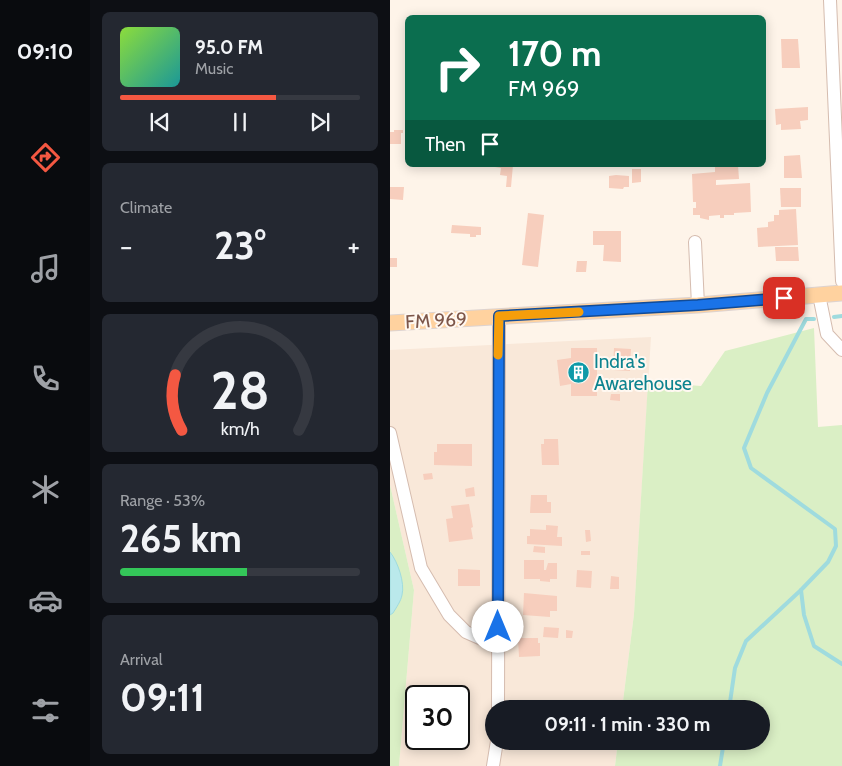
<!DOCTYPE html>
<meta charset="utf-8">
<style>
body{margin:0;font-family:Cabin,sans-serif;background:#242831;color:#f1f3f6;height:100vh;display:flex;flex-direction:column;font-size:19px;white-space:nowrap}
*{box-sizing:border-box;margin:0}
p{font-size:16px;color:#9ea1a6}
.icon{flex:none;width:28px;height:28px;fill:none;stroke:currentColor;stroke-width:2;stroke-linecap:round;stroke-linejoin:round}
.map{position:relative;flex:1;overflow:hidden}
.side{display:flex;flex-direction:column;gap:12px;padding:12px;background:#0d0f14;width:300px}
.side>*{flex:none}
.guide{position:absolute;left:15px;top:15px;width:361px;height:152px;border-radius:8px;box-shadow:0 2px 12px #0003;background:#0b6e4f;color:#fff;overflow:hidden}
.speed{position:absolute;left:15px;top:685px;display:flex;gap:10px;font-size:25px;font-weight:700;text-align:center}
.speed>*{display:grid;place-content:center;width:65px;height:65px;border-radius:50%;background:#171b24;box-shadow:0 2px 12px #0003;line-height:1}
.speed .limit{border:2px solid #111;border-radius:8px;background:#fff;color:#111}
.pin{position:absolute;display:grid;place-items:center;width:42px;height:42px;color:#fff;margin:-21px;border-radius:10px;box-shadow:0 2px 8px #0006}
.me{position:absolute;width:55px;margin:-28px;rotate:0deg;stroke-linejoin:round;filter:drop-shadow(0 0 4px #0008)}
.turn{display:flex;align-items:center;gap:18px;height:105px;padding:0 20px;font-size:22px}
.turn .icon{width:65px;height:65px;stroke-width:2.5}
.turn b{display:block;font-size:35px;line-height:42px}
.then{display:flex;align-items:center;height:48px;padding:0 20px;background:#0003;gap:10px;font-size:19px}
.big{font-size:38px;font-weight:800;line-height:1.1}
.side .widget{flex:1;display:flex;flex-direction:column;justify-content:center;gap:8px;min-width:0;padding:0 18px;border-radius:8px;background:#242831}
.side .dial{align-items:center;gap:0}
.dial svg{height:130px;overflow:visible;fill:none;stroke:#363941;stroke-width:7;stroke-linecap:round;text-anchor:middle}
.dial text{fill:#f1f3f6;stroke:none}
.song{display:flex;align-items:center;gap:15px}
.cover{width:60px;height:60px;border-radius:8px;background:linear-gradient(135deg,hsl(90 70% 55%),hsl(180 70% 35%))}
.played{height:5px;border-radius:2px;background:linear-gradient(90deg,#f45842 65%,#363941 65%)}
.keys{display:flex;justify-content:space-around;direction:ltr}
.heat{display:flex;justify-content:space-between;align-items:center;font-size:28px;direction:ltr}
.charge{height:8px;border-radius:4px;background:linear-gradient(90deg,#34c759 53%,#363941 0)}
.trip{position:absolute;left:95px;top:700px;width:285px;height:50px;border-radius:25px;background:#171b24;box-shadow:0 2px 12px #0003;font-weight:800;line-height:50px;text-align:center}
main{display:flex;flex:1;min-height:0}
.tab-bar{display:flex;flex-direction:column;width:90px;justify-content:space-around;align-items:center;background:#090b0e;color:#9ea1a6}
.tab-bar .icon{width:35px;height:35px}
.tab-bar .selected{color:#f45842}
.tab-bar b{font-size:22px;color:#f1f3f6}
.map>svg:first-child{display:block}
.residential{fill:#f9e8d9;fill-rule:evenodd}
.green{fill:#daefc5}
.water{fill:#bae9eb;stroke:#9fdbde}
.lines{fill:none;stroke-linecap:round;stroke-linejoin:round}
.stream{stroke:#9fdbde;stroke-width:4}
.building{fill:#f7cebd}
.minor-casing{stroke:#d5bcaf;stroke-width:14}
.major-casing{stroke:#ddd3d0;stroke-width:17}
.minor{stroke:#fff;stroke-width:12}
.major{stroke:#ffd29f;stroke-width:15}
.route-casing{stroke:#114b97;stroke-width:12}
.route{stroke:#1a73e8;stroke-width:9}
.slow{stroke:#f59e0b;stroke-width:9}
.labels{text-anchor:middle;stroke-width:4;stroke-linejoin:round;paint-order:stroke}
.street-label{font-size:19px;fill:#7d5649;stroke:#fff8f1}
.culture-label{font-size:19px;fill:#0d838f;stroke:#fff8f1;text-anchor:start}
</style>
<main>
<nav class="tab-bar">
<b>09:10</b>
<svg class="icon selected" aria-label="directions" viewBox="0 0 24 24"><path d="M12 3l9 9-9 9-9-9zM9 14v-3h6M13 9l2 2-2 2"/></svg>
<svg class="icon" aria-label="music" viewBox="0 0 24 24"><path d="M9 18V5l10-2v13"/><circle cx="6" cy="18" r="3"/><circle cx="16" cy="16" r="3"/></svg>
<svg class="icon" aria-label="phone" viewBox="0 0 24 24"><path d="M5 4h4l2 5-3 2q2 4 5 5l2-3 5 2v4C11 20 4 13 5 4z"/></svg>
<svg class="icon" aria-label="climate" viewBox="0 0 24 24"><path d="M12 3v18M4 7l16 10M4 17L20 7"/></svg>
<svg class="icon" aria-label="car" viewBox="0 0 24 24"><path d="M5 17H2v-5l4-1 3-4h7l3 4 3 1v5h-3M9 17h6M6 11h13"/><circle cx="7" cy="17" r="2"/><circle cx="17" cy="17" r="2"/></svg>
<svg class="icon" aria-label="filters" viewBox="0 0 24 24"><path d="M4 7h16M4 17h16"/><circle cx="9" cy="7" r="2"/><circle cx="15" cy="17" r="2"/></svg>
</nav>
<section class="side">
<div class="widget">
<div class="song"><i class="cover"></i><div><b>95.0 FM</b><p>Music</p></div></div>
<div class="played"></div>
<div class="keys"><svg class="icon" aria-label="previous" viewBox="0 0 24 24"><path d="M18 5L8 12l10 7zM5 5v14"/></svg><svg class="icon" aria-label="pause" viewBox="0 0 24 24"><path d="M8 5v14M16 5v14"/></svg><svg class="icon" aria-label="next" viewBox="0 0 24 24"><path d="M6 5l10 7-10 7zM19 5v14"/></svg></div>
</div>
<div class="widget"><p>Climate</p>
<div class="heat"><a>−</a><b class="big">23°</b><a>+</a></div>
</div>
<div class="widget dial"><svg viewBox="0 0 100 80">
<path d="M14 69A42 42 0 1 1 86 69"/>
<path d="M14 69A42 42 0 0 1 10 35" stroke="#f45842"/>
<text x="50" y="56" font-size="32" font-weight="700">28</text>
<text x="50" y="72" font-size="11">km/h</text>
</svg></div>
<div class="widget"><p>Range · 53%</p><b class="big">265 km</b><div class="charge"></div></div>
<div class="widget"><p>Arrival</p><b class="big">09:11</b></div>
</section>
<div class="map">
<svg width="452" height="766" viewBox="0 0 452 766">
<rect width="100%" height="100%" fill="#fef4e9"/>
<path class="residential" d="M261 337 244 614 232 709H104V741H228L225 766H9L24 590 0 485V350ZM26 696H69V739H26Z"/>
<g class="green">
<polygon points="424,328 428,427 452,425 452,766 225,766 228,741 371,741 371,709 232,709 244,614 258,382 311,386 335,351"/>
<polygon points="0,485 24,590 9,766 0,766"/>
</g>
<path class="water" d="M0 552C8 562 15 583 12 595 11 601 6 608 3 613L0 615Z"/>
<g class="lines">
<g class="stream">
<polyline points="444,317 452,316"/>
<polyline points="424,319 416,319 377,393 354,448 361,468 445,529 446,546 438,562 411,590 414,615 424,646 452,664"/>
<polyline points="339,709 345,668 356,641 411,590"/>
<polyline points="330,766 334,741"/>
</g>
</g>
<g class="building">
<polygon points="391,39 408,39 410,68 392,68"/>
<polygon points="418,107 418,120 410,121 411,129 391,130 391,124 386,125 385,109"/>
<polygon points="4,130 13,130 13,133 11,133 11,144 0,144 0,132 4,132"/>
<polygon points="410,155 412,178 394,178 394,156"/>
<polygon points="105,165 123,165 121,187 116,187 117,176 110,175 111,168 105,167"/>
<polygon points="325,165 348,165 349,179 326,180 326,185 360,183 361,212 344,213 344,215 334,215 334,218 330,218 330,215 319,216 319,220 310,218 310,215 303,215 303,208 306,208 306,202 303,202 302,174 325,172"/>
<polygon points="242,169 251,169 251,182 242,183"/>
<polygon points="226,175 239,176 239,187 234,187 233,189 219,188 219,176"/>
<polygon points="0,187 14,187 13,200 0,199"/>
<polygon points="390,188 411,188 411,207 391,207"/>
<polygon points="406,209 408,245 368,247 367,228 378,227 378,222 384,221 384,215 389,215 389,210"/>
<polygon points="138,213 154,215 148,267 132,265"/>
<polygon points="62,225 91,227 91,235 86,235 86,237 80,237 80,234 61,233"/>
<polygon points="203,231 231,231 231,262 213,261 214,245 203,245"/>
<polygon points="385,247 408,247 409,261 386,261"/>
<rect x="0" y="258" width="7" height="9"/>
<polygon points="187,261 197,261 196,272 186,272"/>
<polygon points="181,348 207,348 207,396 181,396 181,384 170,386 167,360 181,358"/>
<polygon points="224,348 241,349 240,371 223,370"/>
<polygon points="221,394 230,394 230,401 220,400"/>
<polygon points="154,439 168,439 169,465 152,465 151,444 154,444"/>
<polygon points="47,444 82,444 82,466 44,465 44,452 47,452"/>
<polygon points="42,473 43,479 34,480 33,474"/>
<polygon points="84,487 85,496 76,497 75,489"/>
<polygon points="141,495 157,495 157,502 161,502 161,513 140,513"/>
<polygon points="79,504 83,527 81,528 83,539 59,542 56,519 63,518 61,506"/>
<polygon points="156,525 168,526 167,537 172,537 172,546 137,544 137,536 140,536 140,529 156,530"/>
<polygon points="195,530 200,530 201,541 196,542"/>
<polygon points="144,546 155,547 155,553 143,552"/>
<rect x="191" y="551" width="9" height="4"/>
<polygon points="134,560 154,560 154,570 156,570 158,563 167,563 167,579 160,579 160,582 150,581 150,579 134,579"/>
<polygon points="68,569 90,570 90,586 68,586"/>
<polygon points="187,570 202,571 201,588 186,587"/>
<polygon points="221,576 229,577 229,589 220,589"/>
<polygon points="134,593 167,596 167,611 160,611 160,617 133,615"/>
<polygon points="154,627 169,628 168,638 153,637"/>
<polygon points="176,630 183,631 182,638 176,638"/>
<polygon points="128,638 148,638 148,643 150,643 150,656 129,657"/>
</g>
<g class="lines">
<defs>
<g id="minor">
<polyline points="440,0 452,281"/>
<polyline points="305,242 308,305"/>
<polyline points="429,295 437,334 452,350"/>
<polyline points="0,433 31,568 59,615 76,632 108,646"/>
<polyline points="108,709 109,316"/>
<polyline points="103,766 107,741"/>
</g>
<polyline id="major" points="0,323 308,305 452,293"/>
</defs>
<use href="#minor" class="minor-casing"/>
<use href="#major" class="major-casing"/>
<use href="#minor" class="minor"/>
<use href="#major" class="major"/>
</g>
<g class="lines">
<defs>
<polyline id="route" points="108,627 109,316 308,305 394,298"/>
</defs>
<use href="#route" class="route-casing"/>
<use href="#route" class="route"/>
<polyline class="slow" points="108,355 109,316 189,312"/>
</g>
<defs>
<symbol id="building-disc" viewBox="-11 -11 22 22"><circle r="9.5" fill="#0f9aa8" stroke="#fff8f1"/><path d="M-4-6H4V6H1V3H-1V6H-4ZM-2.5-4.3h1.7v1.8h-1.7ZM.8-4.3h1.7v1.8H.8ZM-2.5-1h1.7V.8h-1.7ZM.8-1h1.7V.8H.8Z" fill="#fff"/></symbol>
</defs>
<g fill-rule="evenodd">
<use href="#building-disc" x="176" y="360" width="25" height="25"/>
</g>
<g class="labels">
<g class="street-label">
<text transform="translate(46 320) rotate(-3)" y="7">FM 969</text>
</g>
<g class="culture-label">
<text x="204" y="368">Indra's<tspan x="204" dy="22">Awarehouse</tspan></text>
</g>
</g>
</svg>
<div class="speed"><div class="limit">30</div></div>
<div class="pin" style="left:394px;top:298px;background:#d93025"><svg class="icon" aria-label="arrive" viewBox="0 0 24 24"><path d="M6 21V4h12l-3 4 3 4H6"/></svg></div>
<svg class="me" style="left:108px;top:627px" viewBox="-20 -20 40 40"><circle r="19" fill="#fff"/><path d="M0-13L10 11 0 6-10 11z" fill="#1a73e8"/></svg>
<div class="trip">09:11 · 1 min · 330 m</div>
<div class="guide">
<div class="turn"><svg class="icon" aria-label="right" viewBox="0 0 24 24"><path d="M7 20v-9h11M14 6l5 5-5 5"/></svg><div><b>170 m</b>FM 969</div></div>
<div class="then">Then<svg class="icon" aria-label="arrive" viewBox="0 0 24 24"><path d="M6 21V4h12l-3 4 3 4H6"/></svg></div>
</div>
</div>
</main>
